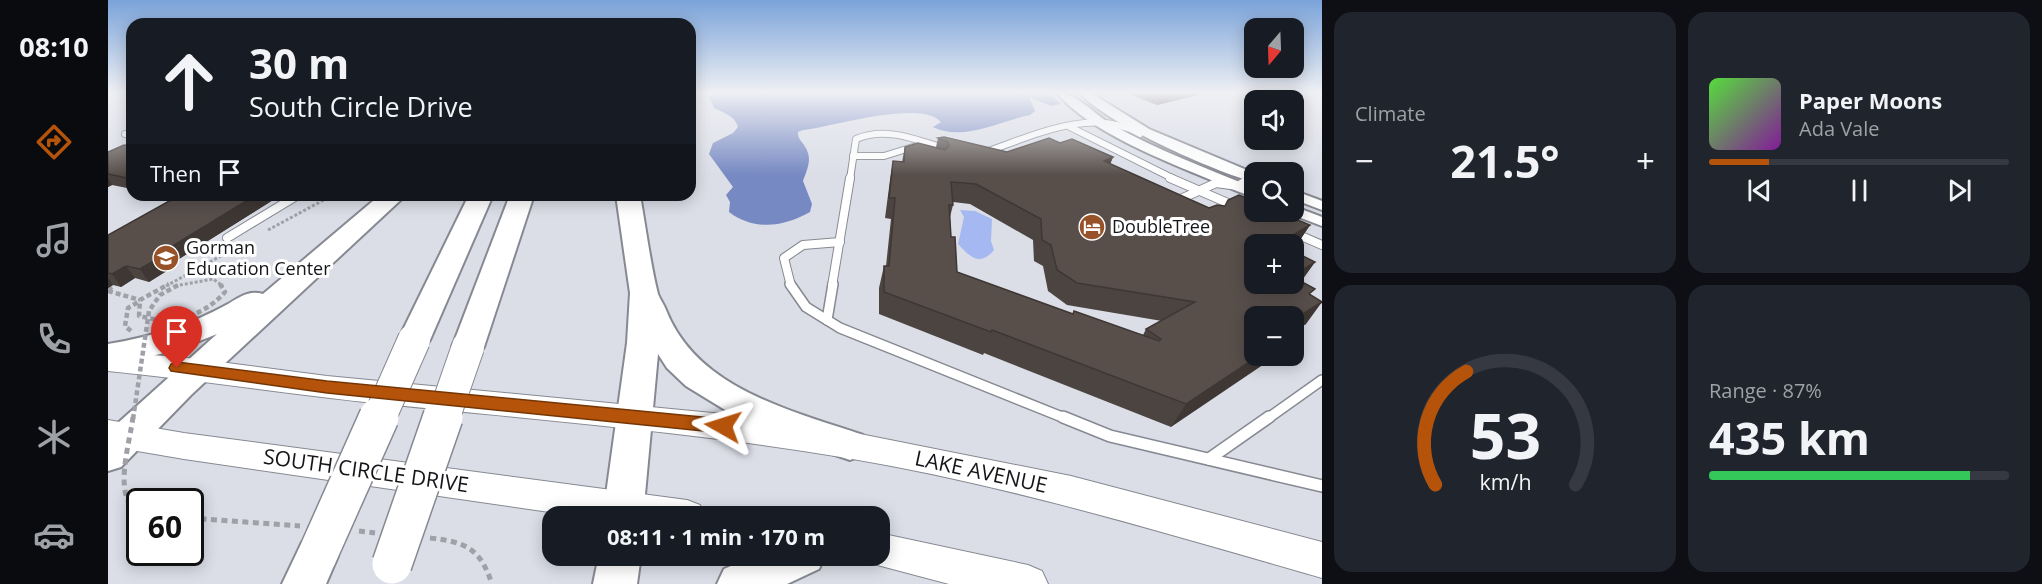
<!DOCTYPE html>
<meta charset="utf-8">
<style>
body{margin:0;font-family:"Open Sans",sans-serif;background:#20242c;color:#f1f3f6;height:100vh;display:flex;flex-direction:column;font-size:22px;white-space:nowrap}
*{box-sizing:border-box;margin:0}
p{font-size:20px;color:#9ea1a6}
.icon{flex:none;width:33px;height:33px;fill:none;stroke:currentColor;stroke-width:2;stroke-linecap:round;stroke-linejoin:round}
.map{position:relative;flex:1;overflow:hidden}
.sheet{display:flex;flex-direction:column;gap:12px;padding:12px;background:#0d0f14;width:720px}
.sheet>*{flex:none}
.hud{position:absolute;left:18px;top:18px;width:570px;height:183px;border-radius:18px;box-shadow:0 3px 15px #0003;background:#171b24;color:#f1f3f6;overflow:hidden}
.needle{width:39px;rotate:199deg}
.buttons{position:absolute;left:1136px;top:18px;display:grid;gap:12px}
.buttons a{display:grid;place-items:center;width:60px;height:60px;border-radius:12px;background:#171b24;box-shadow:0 3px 15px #0003;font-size:30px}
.speed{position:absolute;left:18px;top:488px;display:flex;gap:12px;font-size:30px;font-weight:700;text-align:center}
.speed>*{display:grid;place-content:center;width:78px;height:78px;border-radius:50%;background:#171b24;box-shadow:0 3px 15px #0003;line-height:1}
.speed .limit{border:3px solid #111;border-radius:9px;background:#fff;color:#111}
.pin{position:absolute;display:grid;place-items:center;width:51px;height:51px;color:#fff;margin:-62px -26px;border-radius:50% 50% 50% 0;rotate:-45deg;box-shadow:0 0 6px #0007}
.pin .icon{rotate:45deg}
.me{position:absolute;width:66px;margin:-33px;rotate:276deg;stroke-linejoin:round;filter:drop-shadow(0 0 4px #0008)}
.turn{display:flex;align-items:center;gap:21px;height:126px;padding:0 24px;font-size:27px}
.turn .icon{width:78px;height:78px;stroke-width:2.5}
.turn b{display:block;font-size:42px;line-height:51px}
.then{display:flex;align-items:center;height:57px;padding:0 24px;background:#0003;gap:12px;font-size:22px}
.big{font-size:45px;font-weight:700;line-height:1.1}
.sheet .card{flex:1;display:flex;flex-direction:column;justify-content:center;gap:9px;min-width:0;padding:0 21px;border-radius:18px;background:#20242c}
.sheet .dial{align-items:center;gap:0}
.dial svg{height:156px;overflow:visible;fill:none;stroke:#363941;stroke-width:7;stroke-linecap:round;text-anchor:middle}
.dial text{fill:#f1f3f6;stroke:none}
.song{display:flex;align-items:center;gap:18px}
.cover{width:72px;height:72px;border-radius:9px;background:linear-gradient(135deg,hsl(110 70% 55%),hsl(290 70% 35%))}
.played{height:6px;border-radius:3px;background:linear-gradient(90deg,#b45309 20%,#363941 20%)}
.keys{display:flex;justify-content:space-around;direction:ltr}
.heat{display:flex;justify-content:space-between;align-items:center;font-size:33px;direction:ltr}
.charge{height:9px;border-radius:4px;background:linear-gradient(90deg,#34c759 87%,#363941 0)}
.sheet .tiles{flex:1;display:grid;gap:12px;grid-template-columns:repeat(2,1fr)}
.trip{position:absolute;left:434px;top:506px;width:348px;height:60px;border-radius:18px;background:#171b24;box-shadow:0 3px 15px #0003;font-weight:700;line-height:60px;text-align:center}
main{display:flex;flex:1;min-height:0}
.tabs{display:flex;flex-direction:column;width:108px;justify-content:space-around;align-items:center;background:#090b0e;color:#9ea1a6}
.tabs .icon{width:42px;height:42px}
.tabs .current{color:#b45309}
.tabs b{font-size:27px;color:#f1f3f6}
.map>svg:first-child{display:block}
.green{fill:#a5b8f2}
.water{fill:#7689c2}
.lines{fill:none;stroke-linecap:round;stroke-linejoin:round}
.service-far3-casing{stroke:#868991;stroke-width:8}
.service-far2-casing{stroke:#868991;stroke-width:10}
.service-far1-casing{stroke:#868991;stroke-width:12}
.service-casing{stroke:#868991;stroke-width:14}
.minor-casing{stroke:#868991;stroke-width:4}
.primary-casing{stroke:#868991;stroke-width:2}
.motorway-casing{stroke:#868991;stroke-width:4}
.path-far2{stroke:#9fa1a8;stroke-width:3;stroke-dasharray:3 2;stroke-linecap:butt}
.path-far1{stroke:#9fa1a8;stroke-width:4.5;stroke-dasharray:5 3;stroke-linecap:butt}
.path{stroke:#9fa1a8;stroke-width:5;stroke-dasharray:6 4.5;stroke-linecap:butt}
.service-far3{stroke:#fff;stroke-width:6}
.service-far2{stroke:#fff;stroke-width:8}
.service-far1{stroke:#fff;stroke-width:9}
.service{stroke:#fff;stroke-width:11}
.minor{fill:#fff;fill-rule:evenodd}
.primary{fill:#fff;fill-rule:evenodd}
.motorway{fill:#fff;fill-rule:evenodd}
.motorway-bridge-far1-casing{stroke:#868991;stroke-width:34;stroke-linecap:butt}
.motorway-bridge-casing{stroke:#868991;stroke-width:42;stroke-linecap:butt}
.path-bridge-far2{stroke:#9fa1a8;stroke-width:3;stroke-dasharray:3 2;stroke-linecap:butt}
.path-bridge-far1{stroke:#9fa1a8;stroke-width:4.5;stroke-dasharray:5 3;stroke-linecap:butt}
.path-bridge{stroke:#9fa1a8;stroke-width:5;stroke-dasharray:6 4.5;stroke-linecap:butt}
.motorway-bridge-far1{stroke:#fff;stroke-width:32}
.motorway-bridge{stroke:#fff;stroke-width:39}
.wall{fill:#4c4440;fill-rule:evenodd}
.shaded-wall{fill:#3e3734}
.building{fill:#584f4b;stroke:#3e3734;stroke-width:1.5;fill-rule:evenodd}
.route{fill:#b45309;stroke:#753606;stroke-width:1.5}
.labels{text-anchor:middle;stroke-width:6;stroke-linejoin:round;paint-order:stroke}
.poi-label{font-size:18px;fill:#141518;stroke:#fff;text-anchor:start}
.near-street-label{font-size:21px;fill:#141518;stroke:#fff}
</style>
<main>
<nav class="tabs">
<b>08:10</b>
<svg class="icon current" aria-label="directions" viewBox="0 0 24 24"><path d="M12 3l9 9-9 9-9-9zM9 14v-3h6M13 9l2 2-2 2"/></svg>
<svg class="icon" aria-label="music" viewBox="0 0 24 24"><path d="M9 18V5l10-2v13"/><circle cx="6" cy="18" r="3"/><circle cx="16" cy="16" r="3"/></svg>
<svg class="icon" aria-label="phone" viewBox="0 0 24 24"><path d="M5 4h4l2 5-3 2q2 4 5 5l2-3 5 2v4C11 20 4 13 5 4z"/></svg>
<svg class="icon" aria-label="climate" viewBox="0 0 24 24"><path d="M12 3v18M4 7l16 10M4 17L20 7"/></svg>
<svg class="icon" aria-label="car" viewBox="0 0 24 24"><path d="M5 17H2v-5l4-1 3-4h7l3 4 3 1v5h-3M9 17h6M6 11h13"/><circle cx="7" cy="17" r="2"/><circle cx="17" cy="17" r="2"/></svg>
</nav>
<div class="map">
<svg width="1214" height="584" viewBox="0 0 1214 584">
<rect width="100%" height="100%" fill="#dbdee7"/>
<path class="green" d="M852 210 867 211 884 219 883 241 886 250C872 267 862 257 850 244L856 217Z"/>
<path class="water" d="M604 93H941L953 104 943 106 921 97 927 111 922 115C892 121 855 142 825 127L833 122C812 99 724 127 695 130L690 132C690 139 692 139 696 145 705 158 700 167 695 181L704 204 702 212C676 227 646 231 621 212L622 202 618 195 625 187 601 154 605 143 625 133 630 127C627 116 616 113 606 108L602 98Z"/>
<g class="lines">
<defs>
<g id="service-far3">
<polyline points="962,127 1066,179"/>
<polyline points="17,134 24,135"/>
<path d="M878 152C924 136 985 106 1032 134"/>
<polyline points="745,156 776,156 805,147"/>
<polyline points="1154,172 1168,168"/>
<path d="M742 179 748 139C778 126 809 140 839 149"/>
<polyline points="1141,179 1146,176"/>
</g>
<g id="service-far2">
<polyline points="1062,178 1129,207"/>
<polyline points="1066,202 1108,183 1130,186 1143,178"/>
<polyline points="1184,232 1214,245"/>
<polyline points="119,238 190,195"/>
<polyline points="683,286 676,258 695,245 732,242"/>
<polyline points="724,286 742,178"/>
</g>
<g id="service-far1">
<polyline points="682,284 698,307 719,320"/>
<polyline points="725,284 719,320 732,328 959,419"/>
<polyline points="1159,419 1214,380"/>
</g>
<g id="service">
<polyline points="955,417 1002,436 1214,486"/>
<polyline points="1101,459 1161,417"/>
</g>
<g id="minor">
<path d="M949 93C969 93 986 114 1003 124 1049 150 1098 168 1146 188V197C1131 193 1117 185 1103 180 1057 161 980 131 949 93Z"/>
<path d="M972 93H983L1041 129 1146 173V182C1107 172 997 123 972 93Z"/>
<polygon points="1185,190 1214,201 1214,210 1185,199"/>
<polygon points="1185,206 1214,217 1214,226 1180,213 1185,212"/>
</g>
<g id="primary">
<path d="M0 351 89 359 219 376 615 414 742 432 963 476 1214 542V578C1057 533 900 485 739 458 586 432 431 420 277 404 185 395 93 380 0 371Z"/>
<polygon points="0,420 76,433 579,500 592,505 597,516 469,516 76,459 0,446"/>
<polygon points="771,533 920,565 934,571 940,584 841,584 758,562 754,555 771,555"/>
</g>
<g id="motorway">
<path d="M272 195H298L83 395 13 467 0 471V432L109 334 69 350 0 366V344C43 337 82 325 120 304 132 297 141 290 155 294Z"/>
<polygon points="361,195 385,195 322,340 317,348 306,351 295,348 290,340"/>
<polygon points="402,195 426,195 376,347 371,355 360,358 349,355 344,347"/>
<path d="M508 195H532C538 228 542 262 550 294 552 299 556 305 558 310 589 389 682 410 755 435L760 445 755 455 742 460 680 439 627 416 578 386 559 368 550 354 535 516H495L519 343 522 293Z"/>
<polygon points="209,536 224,542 230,556 218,584 174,584 194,542"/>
<polygon points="491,555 533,555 529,584 485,584"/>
<polygon points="648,555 717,555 711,569 679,584 609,584 616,569"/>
</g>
</defs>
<use href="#service-far3" class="service-far3-casing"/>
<use href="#service-far2" class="service-far2-casing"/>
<use href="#service-far1" class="service-far1-casing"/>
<use href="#service" class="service-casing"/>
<use href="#minor" class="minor-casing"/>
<use href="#primary" class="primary-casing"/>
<use href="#motorway" class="motorway-casing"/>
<g class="path-far2">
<polyline points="160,230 225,195"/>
<polyline points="58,286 122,251"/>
</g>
<g class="path-far1">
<polyline points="0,290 5,286"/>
<polyline points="0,291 32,300"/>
<polyline points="55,321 31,316 32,300 61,284"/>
<polyline points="23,331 17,326 20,308 32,301"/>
</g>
<g class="path">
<polyline points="82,518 192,526"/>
<polyline points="251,531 267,533"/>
<path d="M322 538C358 542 372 548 384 584"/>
</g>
<use href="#service-far3" class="service-far3"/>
<use href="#service-far2" class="service-far2"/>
<use href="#service-far1" class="service-far1"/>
<use href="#service" class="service"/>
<use href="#minor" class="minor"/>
<use href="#primary" class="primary"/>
<use href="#motorway" class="motorway"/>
<defs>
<g id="motorway-bridge-far1">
<polyline points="271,419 306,340"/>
<polyline points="335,419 360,347"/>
</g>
<g id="motorway-bridge">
<polyline points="209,556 271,417"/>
<polyline points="284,564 335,417"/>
</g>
</defs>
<use href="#motorway-bridge-far1" class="motorway-bridge-far1-casing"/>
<use href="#motorway-bridge" class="motorway-bridge-casing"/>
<polyline class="path-bridge-far2" points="67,286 105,279 115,286"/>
<g class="path-bridge-far1">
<path d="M58 321C82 318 101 310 117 292L112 284"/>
<polyline points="25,419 41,311 52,295 72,284"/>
</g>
<path class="path-bridge" d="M25 417C22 443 3 500 32 513"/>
<use href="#motorway-bridge-far1" class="motorway-bridge-far1"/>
<use href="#motorway-bridge" class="motorway-bridge"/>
</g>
<g class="wall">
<polygon points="1018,93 1091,93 1090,95 1049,105"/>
<path d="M830 138 899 152 952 143 1005 157 1002 164 1101 208 1202 225 1188 246 1185 248V244H1146L1207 262 1193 281 1203 295 1198 324 1193 327 1185 338V316L1063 427 876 353 875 355 771 314V288L776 266H778L783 219 777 218 782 180 785 161 794 162 797 147H828ZM845 202 862 204 925 240 926 261 935 266 940 291 959 305 1054 321 1038 329 1035 335 965 314 849 272 843 237 842 217 845 205Z"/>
<polygon points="24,146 24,189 4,185 0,187 0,152"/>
<polygon points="51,195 173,195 63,264 65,267 41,282 27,278 13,287 5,285 0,288 0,235 66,198"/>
</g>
<g class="shaded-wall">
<polygon points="1062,93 1091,93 1090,95 1049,105 1053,95"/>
<polygon points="1005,157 997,177 996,161"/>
<polygon points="0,178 4,185 0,187"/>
<polygon points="148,195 173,195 63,264 65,267 41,282 32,269 53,253"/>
<polygon points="1202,225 1188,246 1185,248 1185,244 1170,244"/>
<polygon points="1207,262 1192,283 1185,284 1185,276"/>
<polygon points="18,266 27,278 13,287 4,274"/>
<polygon points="0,278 5,285 0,288"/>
<polygon points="1214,302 1198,324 1193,327 1185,338 1185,320"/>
<polygon points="1150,356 1168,356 1063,427 1078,404"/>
</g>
<g class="building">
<polygon points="1047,93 1062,93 1053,95"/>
<path d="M836 137 899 152 941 138 952 143 964 139 1005 157 996 161 1101 208 1109 205 1117 206 1120 200 1131 195 1146 201V212H1171L1202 225 1170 244H1146V284H1185V277L1207 289 1201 294 1214 302 1185 320V316H1146V356H1150L1078 404 884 330 883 332 776 292V266H781L787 198H781L785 161 796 162 797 147 810 143 837 150 841 146 840 142 830 138ZM843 182 868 184 933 219 934 240 943 245 949 270 969 283 1087 302 1038 329 1053 339 1051 341 966 311 965 314 849 272 847 237H843L841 205H845Z"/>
<polygon points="16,145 24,146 24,179 0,174 0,152"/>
<polygon points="72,195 148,195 53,253 57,254 32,269 18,266 4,274 0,273 0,235"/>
<polygon points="1185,251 1207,262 1185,276"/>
<polygon points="1185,321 1194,327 1185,332"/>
</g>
<linearGradient id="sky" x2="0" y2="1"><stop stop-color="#7aa3d9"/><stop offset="0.53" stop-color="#eff0f4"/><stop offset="1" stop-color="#eff0f4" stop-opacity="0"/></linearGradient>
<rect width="1214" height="175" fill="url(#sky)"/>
<polygon class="route" points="69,362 219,381 615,419 621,421 623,426 621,431 615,433 219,393 63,371 61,368 63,364"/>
<defs>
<symbol id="hotel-disc" viewBox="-11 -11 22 22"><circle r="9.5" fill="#985229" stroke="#fff"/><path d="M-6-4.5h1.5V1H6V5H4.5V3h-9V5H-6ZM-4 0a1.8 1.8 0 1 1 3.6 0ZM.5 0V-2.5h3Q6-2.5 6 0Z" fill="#fff"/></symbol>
<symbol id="school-disc" viewBox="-11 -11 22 22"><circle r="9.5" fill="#985229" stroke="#fff"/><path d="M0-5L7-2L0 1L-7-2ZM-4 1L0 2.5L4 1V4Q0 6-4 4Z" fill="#fff"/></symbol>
</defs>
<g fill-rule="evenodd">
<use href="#hotel-disc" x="969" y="212" width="30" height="30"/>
<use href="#school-disc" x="43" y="243" width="30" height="30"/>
</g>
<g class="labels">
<g class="poi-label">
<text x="1004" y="233">DoubleTree</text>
<text x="78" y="254">Gorman<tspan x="78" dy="21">Education Center</tspan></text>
</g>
<g class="near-street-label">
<text transform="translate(258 471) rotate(8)" y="7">SOUTH CIRCLE DRIVE</text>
<text transform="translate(873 472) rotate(12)" y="7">LAKE AVENUE</text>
</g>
</g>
</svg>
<div class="buttons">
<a><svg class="needle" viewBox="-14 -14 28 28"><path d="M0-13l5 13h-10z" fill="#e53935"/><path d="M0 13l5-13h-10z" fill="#9ea1a6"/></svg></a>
<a><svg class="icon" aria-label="sound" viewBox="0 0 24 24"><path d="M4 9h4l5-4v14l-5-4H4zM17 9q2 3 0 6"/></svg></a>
<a><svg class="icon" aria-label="search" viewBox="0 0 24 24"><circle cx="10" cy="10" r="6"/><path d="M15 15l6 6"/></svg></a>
<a>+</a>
<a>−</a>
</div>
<div class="speed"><div class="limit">60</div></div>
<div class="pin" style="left:69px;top:368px;background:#d93025"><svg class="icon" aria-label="arrive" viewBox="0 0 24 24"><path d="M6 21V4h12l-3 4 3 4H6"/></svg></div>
<svg class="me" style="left:615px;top:426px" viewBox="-20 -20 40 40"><path d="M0-17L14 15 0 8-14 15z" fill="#b45309" stroke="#fff" stroke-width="4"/></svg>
<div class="trip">08:11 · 1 min · 170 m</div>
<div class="hud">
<div class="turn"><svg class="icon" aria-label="ahead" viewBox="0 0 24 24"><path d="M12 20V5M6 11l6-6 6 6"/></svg><div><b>30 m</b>South Circle Drive</div></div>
<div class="then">Then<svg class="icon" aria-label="arrive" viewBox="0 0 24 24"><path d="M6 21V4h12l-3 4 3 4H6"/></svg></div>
</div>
</div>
<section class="sheet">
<div class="tiles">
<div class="card"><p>Climate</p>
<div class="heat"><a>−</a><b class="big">21.5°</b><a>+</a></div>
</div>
<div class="card">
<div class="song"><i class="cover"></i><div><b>Paper Moons</b><p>Ada Vale</p></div></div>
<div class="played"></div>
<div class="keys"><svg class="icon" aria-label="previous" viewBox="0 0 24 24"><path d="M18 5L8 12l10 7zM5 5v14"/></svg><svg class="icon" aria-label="pause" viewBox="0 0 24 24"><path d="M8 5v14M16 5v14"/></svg><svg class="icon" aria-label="next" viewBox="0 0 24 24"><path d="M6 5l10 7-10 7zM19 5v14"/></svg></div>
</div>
<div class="card dial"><svg viewBox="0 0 100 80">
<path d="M14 69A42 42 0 1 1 86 69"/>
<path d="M14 69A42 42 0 0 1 30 11" stroke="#b45309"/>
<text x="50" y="56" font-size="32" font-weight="700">53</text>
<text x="50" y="72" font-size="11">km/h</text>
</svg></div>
<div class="card"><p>Range · 87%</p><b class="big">435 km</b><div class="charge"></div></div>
</div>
</section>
</main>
